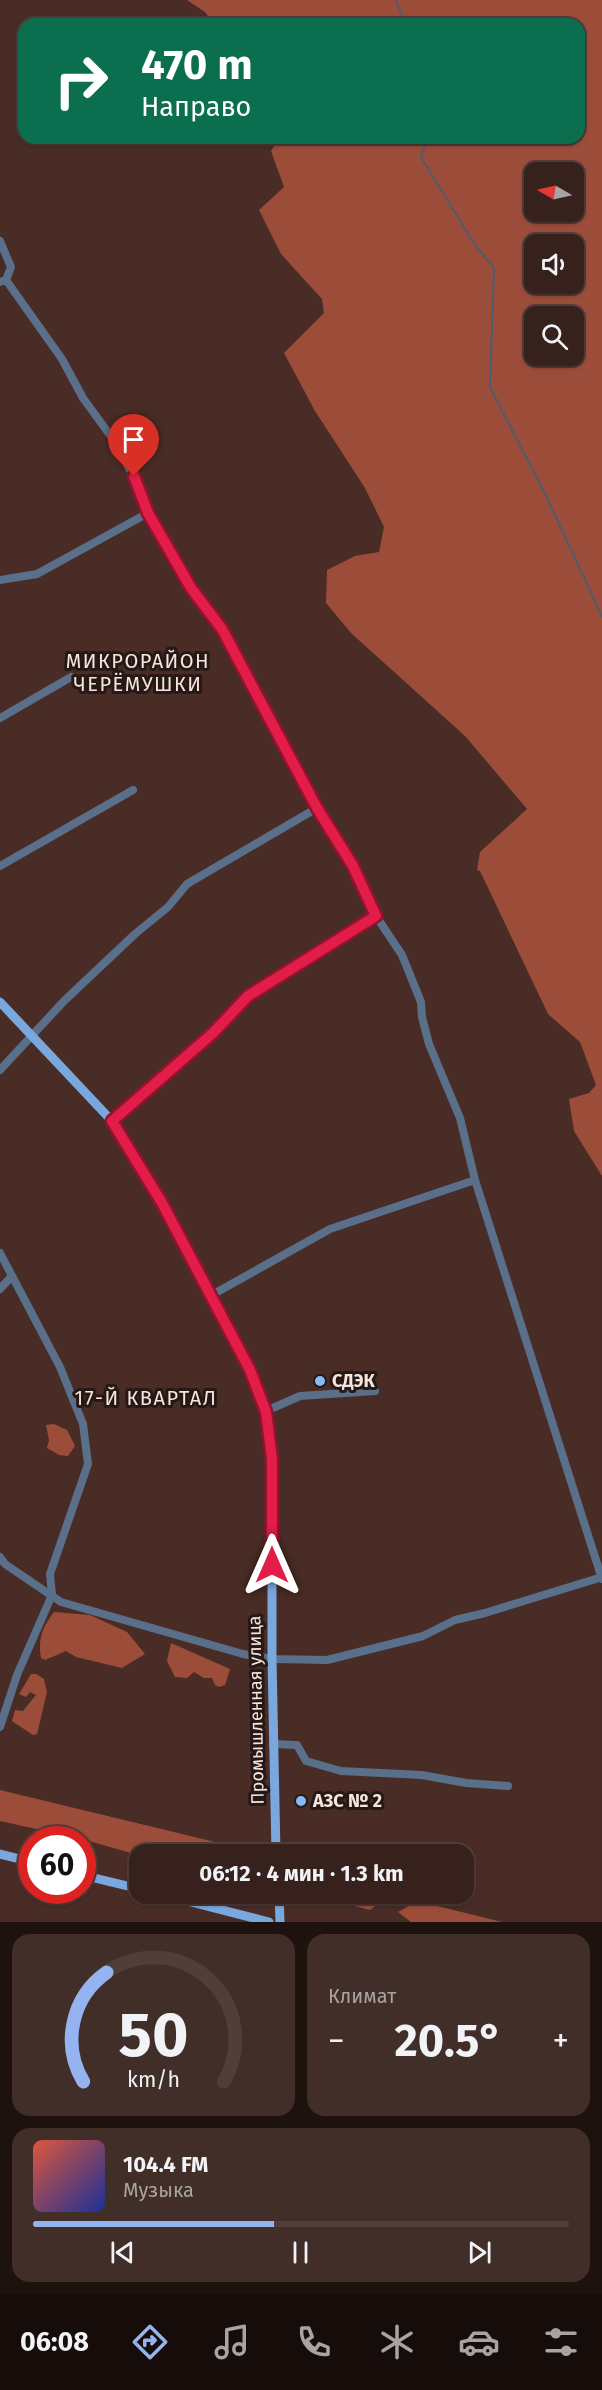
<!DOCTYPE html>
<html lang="ru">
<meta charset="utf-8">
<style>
body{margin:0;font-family:"Fira Sans",sans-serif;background:#422e29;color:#f1f3f6;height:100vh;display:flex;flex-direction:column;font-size:22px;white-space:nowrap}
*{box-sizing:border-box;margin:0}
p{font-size:20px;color:#aaa3a3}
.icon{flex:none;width:33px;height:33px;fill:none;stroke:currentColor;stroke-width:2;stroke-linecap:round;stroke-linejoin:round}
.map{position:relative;height:1922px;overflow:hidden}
.drawer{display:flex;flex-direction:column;gap:12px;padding:12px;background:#1e120f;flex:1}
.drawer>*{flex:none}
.guide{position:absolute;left:18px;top:18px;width:567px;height:126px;border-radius:18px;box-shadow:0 2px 4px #0004,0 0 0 2px #513e3b;background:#0b6e4f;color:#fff;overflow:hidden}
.needle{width:39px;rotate:279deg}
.fabs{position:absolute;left:524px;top:162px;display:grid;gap:12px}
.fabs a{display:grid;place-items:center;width:60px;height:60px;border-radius:12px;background:#37211c;box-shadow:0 2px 4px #0004,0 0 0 2px #513e3b;font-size:30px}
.speed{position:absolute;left:18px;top:1826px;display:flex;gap:12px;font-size:30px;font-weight:700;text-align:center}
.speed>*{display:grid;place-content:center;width:78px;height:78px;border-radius:50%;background:#37211c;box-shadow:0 2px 4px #0004,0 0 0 2px #513e3b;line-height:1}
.speed .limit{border:9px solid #d22;background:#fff;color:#111}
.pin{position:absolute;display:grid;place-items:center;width:51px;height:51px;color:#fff;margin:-62px -26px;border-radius:50% 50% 50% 0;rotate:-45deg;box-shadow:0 0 6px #0007}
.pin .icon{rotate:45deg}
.me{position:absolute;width:66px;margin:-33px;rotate:0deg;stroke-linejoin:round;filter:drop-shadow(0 0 4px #0008)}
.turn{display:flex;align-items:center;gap:21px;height:126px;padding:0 24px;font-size:27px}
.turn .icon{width:78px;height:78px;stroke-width:2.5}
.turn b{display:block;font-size:42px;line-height:51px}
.big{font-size:45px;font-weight:700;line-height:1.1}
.drawer .card{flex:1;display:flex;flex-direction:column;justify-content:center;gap:9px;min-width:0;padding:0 21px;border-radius:18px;background:#422e29}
.drawer .dial{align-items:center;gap:0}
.dial svg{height:156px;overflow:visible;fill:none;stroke:#513e3b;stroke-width:7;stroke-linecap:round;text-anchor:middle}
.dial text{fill:#f1f3f6;stroke:none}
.song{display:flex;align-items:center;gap:18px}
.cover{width:72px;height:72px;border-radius:9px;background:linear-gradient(135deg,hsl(10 70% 55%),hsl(230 70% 35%))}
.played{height:6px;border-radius:3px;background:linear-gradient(90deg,#95b2f1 45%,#513e3b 45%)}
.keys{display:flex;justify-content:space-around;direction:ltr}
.heat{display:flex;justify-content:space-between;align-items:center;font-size:33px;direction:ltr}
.drawer .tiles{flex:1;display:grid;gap:12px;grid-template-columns:1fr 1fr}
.card:last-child{grid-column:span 2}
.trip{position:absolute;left:129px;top:1844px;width:345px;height:60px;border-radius:18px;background:#37211c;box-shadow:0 2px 4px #0004,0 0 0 2px #513e3b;font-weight:700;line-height:60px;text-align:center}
.menu{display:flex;height:96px;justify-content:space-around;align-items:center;background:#160d0b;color:#aaa3a3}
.menu .icon{width:42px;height:42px}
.menu .current{color:#95b2f1}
.menu b{font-size:27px;color:#f1f3f6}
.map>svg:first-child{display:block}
.forest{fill:#9c4d39;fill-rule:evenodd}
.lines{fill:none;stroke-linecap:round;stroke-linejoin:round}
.stream{stroke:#4e5c6f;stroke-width:2}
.minor{stroke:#596f8a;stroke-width:8}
.major{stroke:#79a8de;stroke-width:9}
.route-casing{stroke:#92132f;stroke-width:15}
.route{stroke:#e11d48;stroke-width:10}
.poi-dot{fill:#85bbfb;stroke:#261915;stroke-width:2}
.labels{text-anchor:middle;stroke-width:6;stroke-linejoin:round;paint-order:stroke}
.poi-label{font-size:18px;font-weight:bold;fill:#f7e4de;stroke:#261915;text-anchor:start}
.street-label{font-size:18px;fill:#f7e4de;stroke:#261915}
.neighbourhood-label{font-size:20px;letter-spacing:1.5px;fill:#f7e4de;stroke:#261915}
</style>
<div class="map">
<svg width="602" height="1922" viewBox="0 0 602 1922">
<rect width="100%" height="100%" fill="#492c25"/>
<g class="forest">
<path d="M187 0H602V1176L574 1131 569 1099 589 1093 596 1085 580 1042 548 1014 480 871 477 870 480 852 527 809 465 736 351 633 326 603 327 570 355 556 379 552 384 527 365 488 315 411 284 353 324 313 322 299 281 254 259 210 284 187 271 151 279 138H579V24H214L205 12ZM573 172V212H534V172ZM573 244V284H534V244ZM573 316V356H534V316Z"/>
<polygon points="54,1424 67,1430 75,1446 68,1456 59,1455 47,1448 49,1440 46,1425"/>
<path d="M54 1612 90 1615 127 1632 145 1654 122 1668 76 1657 66 1651 45 1660 41 1658C38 1638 42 1628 54 1612Z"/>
<polygon points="171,1643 230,1669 225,1685 219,1687 215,1685 212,1678 204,1678 194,1672 187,1678 175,1677 167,1661"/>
<polygon points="31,1674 36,1674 44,1679 47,1692 37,1734 33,1735 12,1721 15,1710 23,1711 36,1695 30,1692 26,1697 19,1694"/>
<polygon points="0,1790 240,1848 250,1854 140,1854 139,1858 131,1853 82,1839 0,1821"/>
<polygon points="304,1893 377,1893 388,1896 370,1910"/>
<polygon points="417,1901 502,1922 411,1922 398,1912"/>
</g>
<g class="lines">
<g class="stream">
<polyline points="396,0 405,24"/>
<polyline points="427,138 421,157 475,245 494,268 490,387 546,496 602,616"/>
</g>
<g class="minor">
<polyline points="0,241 11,267 6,280 0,282"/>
<polyline points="6,280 62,359 83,398 115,442 133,476 148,513 191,588 222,629 317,808 353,866 376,916 402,955 421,1002 422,1017 429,1044 460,1118 475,1180 602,1579"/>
<polyline points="0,580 37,574 148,513"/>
<polyline points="0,718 71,677"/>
<polyline points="0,866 133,790"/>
<polyline points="0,1070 64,1001 135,934 168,907 187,884 317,808"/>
<polyline points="112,1121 213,1033 248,996 376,916"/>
<polyline points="0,1253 60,1367 83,1424 88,1464 50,1574 52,1595"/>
<polyline points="0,1289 12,1276"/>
<polyline points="210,1296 330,1229 475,1180"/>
<polyline points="266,1411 300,1396 375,1391"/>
<polyline points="0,1557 5,1564 61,1602 243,1654 272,1659 327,1660 423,1636 455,1620 485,1613 602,1577"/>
<polyline points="0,1727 17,1675 52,1595"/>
<polyline points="273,1744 297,1745 306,1761 341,1771 422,1775 466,1783 508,1786"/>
</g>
<g class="major">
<polyline points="0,1002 112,1121 162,1203 250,1370 266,1411 272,1459 272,1659 276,1854"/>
<polyline points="0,1854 32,1862"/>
<polyline points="82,1875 140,1889"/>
<polyline points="156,1893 269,1922"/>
<polyline points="279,1893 280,1922"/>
</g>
</g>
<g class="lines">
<defs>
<polyline id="route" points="134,476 148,513 191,588 222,629 317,808 353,866 376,916 248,996 213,1033 112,1121 162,1203 250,1370 266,1412 272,1459 272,1565"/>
</defs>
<use href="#route" class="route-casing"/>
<use href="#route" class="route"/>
</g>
<g class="poi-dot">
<circle cx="320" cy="1381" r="6"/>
<circle cx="301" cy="1801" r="6"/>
</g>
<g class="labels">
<g class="poi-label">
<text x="332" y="1387">СДЭК</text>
<text x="313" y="1807">АЗС № 2</text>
</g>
<g class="street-label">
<text transform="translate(256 1710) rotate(-91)" y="6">Промышленная улица</text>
</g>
<g class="neighbourhood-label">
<text x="138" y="668">МИКРОРАЙОН<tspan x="138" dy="23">ЧЕРЁМУШКИ</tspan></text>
<text x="146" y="1405">17-Й КВАРТАЛ</text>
</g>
</g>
</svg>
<div class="fabs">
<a><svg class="needle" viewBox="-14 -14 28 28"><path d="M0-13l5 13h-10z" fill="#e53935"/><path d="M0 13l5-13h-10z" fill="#aaa3a3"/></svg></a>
<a><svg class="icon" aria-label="sound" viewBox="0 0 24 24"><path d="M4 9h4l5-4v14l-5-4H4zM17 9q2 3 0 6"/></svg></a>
<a><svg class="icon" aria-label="search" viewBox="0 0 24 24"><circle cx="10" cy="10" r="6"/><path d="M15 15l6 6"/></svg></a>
</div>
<div class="speed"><div class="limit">60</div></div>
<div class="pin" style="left:134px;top:476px;background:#d93025"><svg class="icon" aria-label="arrive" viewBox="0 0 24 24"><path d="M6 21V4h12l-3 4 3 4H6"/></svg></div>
<svg class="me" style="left:272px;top:1565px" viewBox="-20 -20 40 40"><path d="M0-17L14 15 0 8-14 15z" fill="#e11d48" stroke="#fff" stroke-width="4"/></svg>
<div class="trip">06:12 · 4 мин · 1.3 km</div>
<div class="guide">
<div class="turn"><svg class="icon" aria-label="right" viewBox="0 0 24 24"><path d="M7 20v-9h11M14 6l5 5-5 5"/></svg><div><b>470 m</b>Направо</div></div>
</div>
</div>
<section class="drawer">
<div class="tiles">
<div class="card dial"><svg viewBox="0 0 100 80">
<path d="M14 69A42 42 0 1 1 86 69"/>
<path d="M14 69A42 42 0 0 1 26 13" stroke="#95b2f1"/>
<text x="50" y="56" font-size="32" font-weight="700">50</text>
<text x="50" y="72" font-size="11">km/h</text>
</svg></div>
<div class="card"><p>Климат</p>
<div class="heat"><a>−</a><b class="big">20.5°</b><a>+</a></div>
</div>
<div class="card">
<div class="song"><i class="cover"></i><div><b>104.4 FM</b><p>Музыка</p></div></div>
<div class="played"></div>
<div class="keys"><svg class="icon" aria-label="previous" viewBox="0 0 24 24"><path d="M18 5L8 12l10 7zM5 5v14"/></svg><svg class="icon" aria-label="pause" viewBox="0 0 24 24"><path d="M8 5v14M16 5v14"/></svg><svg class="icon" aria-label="next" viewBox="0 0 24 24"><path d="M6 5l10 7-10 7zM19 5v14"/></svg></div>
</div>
</div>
</section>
<nav class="menu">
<b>06:08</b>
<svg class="icon current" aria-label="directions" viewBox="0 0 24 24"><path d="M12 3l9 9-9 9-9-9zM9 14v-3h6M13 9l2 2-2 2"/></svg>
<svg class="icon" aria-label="music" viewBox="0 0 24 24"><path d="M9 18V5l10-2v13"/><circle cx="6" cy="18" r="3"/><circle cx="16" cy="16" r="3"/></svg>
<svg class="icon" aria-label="phone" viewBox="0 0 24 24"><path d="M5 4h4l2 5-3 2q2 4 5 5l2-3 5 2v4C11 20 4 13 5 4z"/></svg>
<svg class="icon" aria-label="climate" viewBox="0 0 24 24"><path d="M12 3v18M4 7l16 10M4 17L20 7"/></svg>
<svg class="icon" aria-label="car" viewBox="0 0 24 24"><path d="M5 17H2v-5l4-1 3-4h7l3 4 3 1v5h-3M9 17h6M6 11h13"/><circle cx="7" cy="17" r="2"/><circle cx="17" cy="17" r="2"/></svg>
<svg class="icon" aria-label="filters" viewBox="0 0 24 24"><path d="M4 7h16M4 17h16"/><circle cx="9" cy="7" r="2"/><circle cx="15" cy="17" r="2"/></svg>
</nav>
